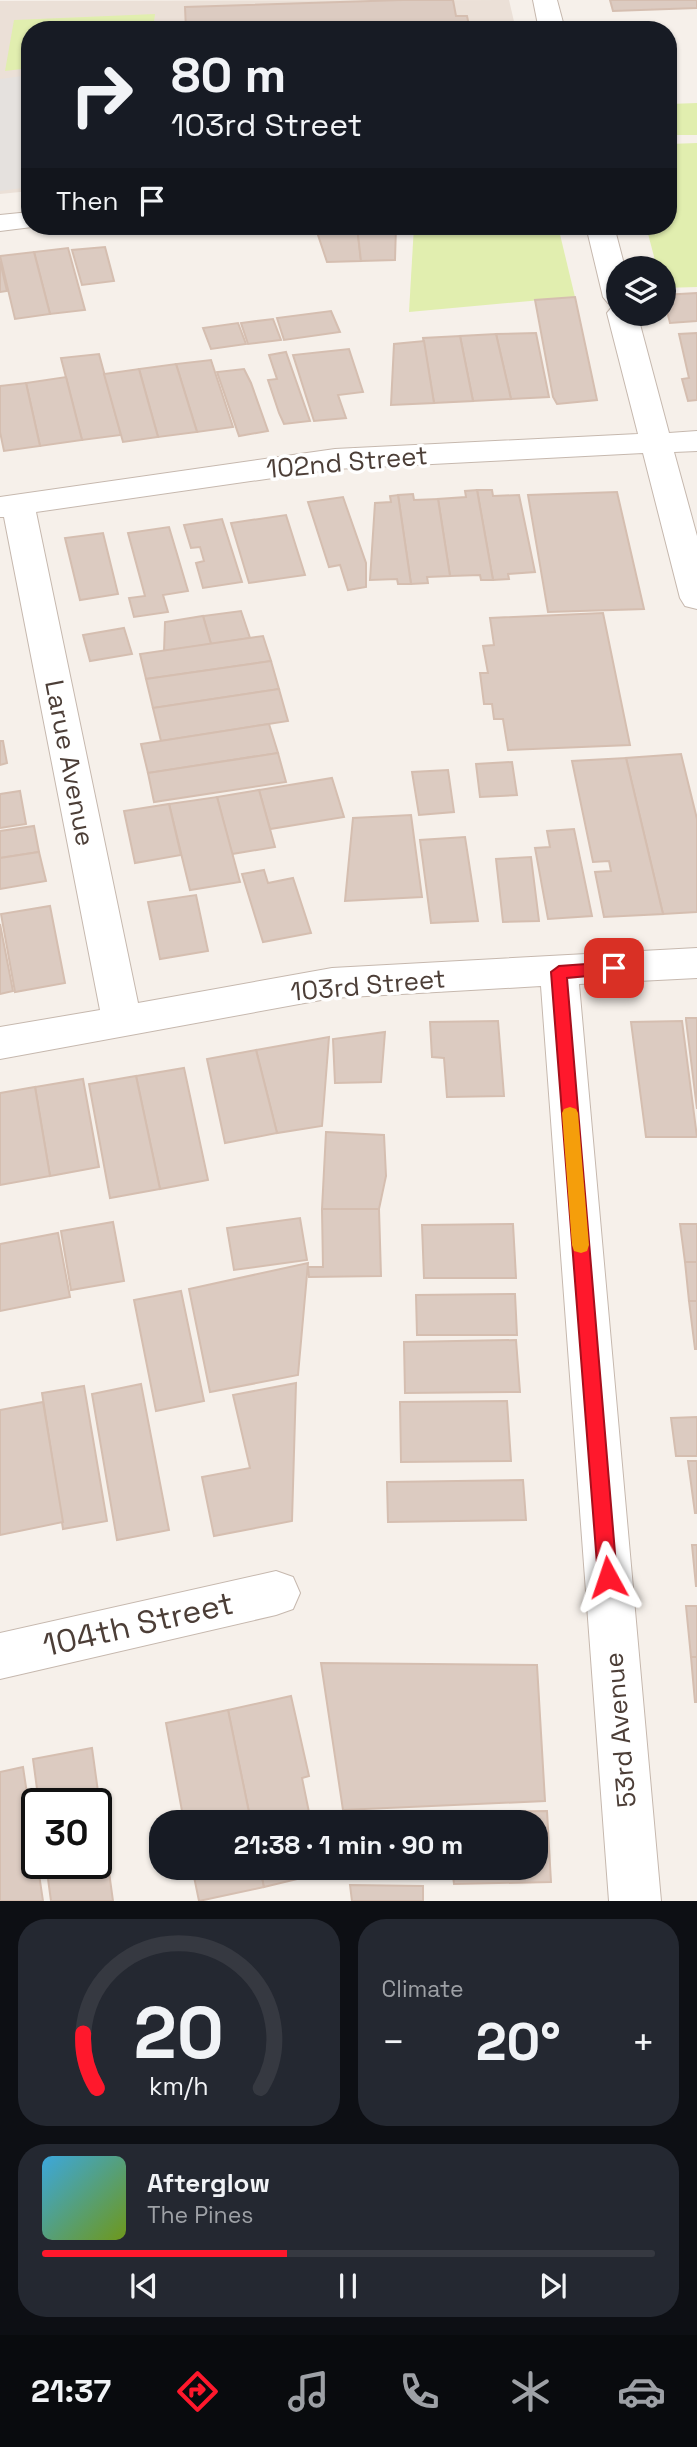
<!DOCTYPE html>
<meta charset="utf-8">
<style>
body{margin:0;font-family:"Space Grotesk",sans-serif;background:#242831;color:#f1f3f6;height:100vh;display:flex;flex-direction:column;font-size:26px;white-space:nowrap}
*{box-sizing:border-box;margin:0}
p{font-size:23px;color:#9ea1a6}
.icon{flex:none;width:38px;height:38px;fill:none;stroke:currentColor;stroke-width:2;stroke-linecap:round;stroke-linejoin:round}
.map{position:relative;height:1901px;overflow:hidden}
.drawer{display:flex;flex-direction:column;gap:18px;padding:18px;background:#0d0f14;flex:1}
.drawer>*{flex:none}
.hud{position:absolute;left:21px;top:21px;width:656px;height:214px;border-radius:28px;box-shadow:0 2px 5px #0004;background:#171b24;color:#f1f3f6;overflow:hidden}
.buttons{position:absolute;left:606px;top:256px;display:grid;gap:14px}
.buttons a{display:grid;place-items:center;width:70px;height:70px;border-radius:50%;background:#171b24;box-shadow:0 2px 5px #0004;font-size:35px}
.speed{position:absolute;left:21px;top:1788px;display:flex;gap:14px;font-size:35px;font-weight:700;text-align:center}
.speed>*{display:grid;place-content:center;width:91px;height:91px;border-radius:50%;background:#171b24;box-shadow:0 2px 5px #0004;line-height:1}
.speed .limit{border:4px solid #111;border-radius:10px;background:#fff;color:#111}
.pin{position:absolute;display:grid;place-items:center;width:60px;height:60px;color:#fff;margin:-30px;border-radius:14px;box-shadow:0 4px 10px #0006}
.me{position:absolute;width:77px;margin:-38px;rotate:355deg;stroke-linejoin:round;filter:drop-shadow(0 0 5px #0008)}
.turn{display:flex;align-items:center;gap:24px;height:147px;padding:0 35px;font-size:32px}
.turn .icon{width:91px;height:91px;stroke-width:2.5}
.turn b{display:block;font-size:49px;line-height:60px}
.then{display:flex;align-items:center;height:66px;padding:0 35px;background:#0003;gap:14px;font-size:26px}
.big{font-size:52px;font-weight:700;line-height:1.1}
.drawer .tile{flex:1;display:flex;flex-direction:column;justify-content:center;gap:10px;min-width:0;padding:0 24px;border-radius:28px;background:#242831}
.drawer .dial{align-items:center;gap:0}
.dial svg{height:182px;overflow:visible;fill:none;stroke:#363941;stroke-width:7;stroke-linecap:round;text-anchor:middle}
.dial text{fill:#f1f3f6;stroke:none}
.song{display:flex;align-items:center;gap:21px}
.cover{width:84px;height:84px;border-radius:10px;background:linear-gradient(135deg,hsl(200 70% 55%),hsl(80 70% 35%))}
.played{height:7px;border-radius:4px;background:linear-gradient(90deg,#ff182c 40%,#363941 40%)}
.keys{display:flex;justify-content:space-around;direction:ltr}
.heat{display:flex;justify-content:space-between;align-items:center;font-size:38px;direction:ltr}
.drawer .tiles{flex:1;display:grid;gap:18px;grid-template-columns:1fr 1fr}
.tile:last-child{grid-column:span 2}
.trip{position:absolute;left:149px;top:1810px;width:399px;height:70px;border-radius:28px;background:#171b24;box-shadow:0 2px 5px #0004;font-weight:700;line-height:70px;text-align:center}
.tab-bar{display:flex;height:112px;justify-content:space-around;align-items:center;background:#090b0e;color:#9ea1a6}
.tab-bar .icon{width:49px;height:49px}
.tab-bar .on{color:#ff182c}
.tab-bar b{font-size:32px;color:#f1f3f6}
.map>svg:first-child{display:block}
.residential{fill:#ebe0d7}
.green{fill:#e1eeaf}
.parking{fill:#e5e1de}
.building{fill:#dccbc1;stroke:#d5beb0;stroke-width:2}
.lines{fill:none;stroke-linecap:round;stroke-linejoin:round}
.street-casing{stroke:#c6b8ae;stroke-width:2}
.street{fill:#fff;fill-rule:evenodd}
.route{fill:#ff182c;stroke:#a6101d;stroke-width:2}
.slow{fill:#f59e0b}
.labels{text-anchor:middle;stroke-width:7;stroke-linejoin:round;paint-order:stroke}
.street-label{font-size:26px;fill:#4c3e37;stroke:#fff}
.near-street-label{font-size:32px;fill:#4c3e37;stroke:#fff}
</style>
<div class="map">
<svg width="697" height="1901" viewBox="0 0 697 1901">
<rect width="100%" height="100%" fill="#f6f0ea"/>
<polygon class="residential" points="509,0 516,30 30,30 30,191 0,194 0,1"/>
<g class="green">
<polygon points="155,14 153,30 30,30 30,68 5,71 14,20"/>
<polygon points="697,103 697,135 669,135 669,104"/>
<polygon points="697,143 697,287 663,288 663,268 657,268 646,226 668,226 669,144"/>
<polygon points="414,226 558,226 575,297 409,312"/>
</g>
<polygon class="parking" points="30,75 30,187 0,191 0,79"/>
<g class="building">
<polygon points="402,0 453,0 456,16 467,16 470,30 186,30 185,7"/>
<polygon points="610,0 697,0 697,8 613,11"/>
<polygon points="315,226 357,226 361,261 327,262"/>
<polygon points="357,226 396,226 395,260 361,261"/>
<polygon points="105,247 114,281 82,285 72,250"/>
<polygon points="68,248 85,310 50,314 34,252"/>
<polygon points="34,252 50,314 15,319 0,256"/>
<polygon points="0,261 7,291 0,292"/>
<polygon points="697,293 697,321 670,323 663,295"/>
<polygon points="575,297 597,400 557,404 553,397 535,300"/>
<polygon points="331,311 340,332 284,340 277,318"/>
<polygon points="273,319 281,340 248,344 241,323"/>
<polygon points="238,323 246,344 211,349 203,328"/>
<polygon points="536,333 549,397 511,399 496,334"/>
<polygon points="697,333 697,400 688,401 682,379 689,378 679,334"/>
<polygon points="496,334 511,399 473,401 460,336"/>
<polygon points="460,336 473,401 434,403 423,338"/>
<polygon points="424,341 434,403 391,405 394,344"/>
<polygon points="349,349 363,392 338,395 346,418 314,421 293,355"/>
<polygon points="286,352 310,421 284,424 279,413 268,380 277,379 269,355"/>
<polygon points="99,354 121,435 82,440 61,358"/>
<polygon points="211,360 233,427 197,432 176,364"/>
<polygon points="176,364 197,432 158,437 139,369"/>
<polygon points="139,369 158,437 123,442 104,374"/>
<polygon points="244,369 251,383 268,431 239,436 217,372"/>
<polygon points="66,377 82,440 40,446 26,383"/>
<polygon points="26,383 40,446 4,451 0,432 0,386"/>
<polygon points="477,490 492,490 493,496 519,495 535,572 508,574 509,579 493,580"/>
<polygon points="477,490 493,580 481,580 480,575 450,576 438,499 466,497 465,491"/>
<polygon points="617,492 644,609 548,612 528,495"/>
<polygon points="413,494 414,500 438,499 450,576 427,577 428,583 411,584 398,495"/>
<polygon points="398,495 411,584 398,584 397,579 370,580 375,503 391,502 390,496"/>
<polygon points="343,497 366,563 366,587 348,590 340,565 329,567 308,502"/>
<polygon points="286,515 305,575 249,583 231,523"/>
<polygon points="222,519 242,582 203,588 196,563 204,561 200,547 191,548 184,525"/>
<polygon points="169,527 188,591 163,595 168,612 134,617 129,598 145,596 128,533"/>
<polygon points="103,533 118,594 80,600 65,538"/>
<polygon points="241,611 250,638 211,644 203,616"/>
<polygon points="603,613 630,745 508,750 503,719 494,719 492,704 484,704 480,673 488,673 483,646 494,645 490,618"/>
<polygon points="203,616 211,644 164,651 165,622"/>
<polygon points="124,628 132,654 90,661 83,635"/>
<polygon points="263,636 271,661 146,679 140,654"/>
<polygon points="271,661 279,689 153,708 146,679"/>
<polygon points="279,689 288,721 161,741 153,708"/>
<polygon points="269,724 278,753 148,773 141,744"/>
<polygon points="0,741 3,741 7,763 0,765"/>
<polygon points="278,753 286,782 154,802 148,773"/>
<polygon points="681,754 697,819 697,912 663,914 626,758"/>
<polygon points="626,758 663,914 604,917 595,872 611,871 609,861 593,862 572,761"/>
<polygon points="512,762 517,795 480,797 476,764"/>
<polygon points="448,770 454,812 419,815 412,772"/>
<polygon points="332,778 344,817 270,829 259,790"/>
<polygon points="259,790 275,847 232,854 217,797"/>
<polygon points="20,791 26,824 0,828 0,794"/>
<polygon points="217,797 240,882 190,890 169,804"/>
<polygon points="169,804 181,855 135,863 124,811"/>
<polygon points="411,815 422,897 345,901 353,818"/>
<polygon points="34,826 39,852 0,858 0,831"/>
<polygon points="574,829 592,916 548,919 535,848 550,847 547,831"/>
<polygon points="465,837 478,921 431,923 420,840"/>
<polygon points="39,852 46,881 0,889 0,858"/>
<polygon points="531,857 539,921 503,922 496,859"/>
<polygon points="264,870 268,883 293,878 311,933 263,942 242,874"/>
<polygon points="196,895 208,951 160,959 148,902"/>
<polygon points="50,906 65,983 15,992 1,914"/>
<polygon points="0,924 13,991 0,994"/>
<polygon points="686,1018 697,1018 697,1109 686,1020"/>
<polygon points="498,1021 504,1096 447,1097 444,1058 432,1057 430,1022"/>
<polygon points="682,1021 697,1137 646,1137 631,1022"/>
<polygon points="385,1032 381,1082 335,1083 333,1039"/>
<polygon points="329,1037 322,1126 277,1133 256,1050"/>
<polygon points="256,1050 277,1133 225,1143 207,1059"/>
<polygon points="184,1068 208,1180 160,1189 136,1076"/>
<polygon points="136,1076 160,1189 110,1198 89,1084"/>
<polygon points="83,1079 99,1167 50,1176 35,1087"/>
<polygon points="35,1087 50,1176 0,1185 0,1093"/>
<polygon points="326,1132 384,1135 386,1176 379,1209 322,1209"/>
<polygon points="322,1209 379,1209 381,1276 309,1277 308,1267 323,1267"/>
<polygon points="300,1218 307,1260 234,1270 227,1228"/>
<polygon points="113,1222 124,1281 71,1290 61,1231"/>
<polygon points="513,1224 516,1278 424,1278 422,1225"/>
<polygon points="680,1224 697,1224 697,1262 685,1262"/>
<polygon points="58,1233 70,1297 0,1311 0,1244"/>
<polygon points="685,1262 697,1262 697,1301 689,1301"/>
<polygon points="308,1263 298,1375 210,1392 189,1289"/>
<polygon points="181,1291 204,1401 156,1411 134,1300"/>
<polygon points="515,1294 517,1335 417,1335 416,1295"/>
<polygon points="689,1301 697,1301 697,1349 695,1349"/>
<polygon points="516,1340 520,1392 405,1393 404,1342"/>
<polygon points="296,1383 292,1521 214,1536 202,1477 250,1468 233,1395"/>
<polygon points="141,1384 169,1530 117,1540 92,1394"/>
<polygon points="84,1386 107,1521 63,1529 42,1393"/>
<polygon points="507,1401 511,1461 401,1462 400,1402"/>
<polygon points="43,1402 63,1522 0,1535 0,1410"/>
<polygon points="697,1417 697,1456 676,1456 671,1418"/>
<polygon points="688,1461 697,1461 697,1513 695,1513"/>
<polygon points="523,1480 526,1520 388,1522 387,1482"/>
<polygon points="692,1545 697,1545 697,1586 696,1586"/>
<polygon points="686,1606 697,1606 697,1657 691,1657"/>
<polygon points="691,1657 697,1657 697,1702 695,1702"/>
<polygon points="321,1663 537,1665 545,1801 343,1810"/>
<polygon points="291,1696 309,1776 302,1778 311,1822 251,1822 228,1710"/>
<polygon points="228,1710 251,1822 184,1822 166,1723"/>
<polygon points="92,1748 113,1901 51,1901 46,1864 96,1864 96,1804 39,1804 33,1759"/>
<polygon points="23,1767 43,1901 0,1901 0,1772"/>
<polygon points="547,1811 551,1882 454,1884 452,1867 536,1867 536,1822 417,1822 417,1813"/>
<polygon points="192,1867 260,1867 264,1887 199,1901"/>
<polygon points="260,1867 321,1867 322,1873 264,1887"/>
<polygon points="350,1885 423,1886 423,1901 352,1901"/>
</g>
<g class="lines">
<defs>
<g id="street">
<polygon points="533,0 557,0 565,30 539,30"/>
<polygon points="30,212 30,226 40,226 0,231 0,215"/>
<polygon points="586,226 614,226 625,268 618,268 618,313 637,313 669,433 697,431 697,451 674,452 697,536 697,609 685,606 680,598 643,453 335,469 36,512 138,1003 332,968 697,948 697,978 579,984 661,1901 609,1901 541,986 332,998 0,1059 0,1027 100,1010 4,517 0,517 0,497 335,449 638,434 607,313 612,307 617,305 608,303 603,297"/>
<polygon points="276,1571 293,1577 300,1593 293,1609 276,1615 0,1679 0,1633"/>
</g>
</defs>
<use href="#street" class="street-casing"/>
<use href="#street" class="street"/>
</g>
<polygon class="route" points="614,962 622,968 620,973 567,978 617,1577 615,1584 608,1587 601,1584 598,1577 551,972 559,966"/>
<polygon class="slow" points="570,1107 576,1109 578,1113 589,1245 587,1251 581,1253 574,1251 572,1245 562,1113 564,1109"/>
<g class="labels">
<g class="street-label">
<text transform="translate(347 462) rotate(-5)" y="9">102nd Street</text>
<text transform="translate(70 763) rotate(79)" y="9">Larue Avenue</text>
<text transform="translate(368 985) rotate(-5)" y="9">103rd Street</text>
<text transform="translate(620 1730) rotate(-95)" y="9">53rd Avenue</text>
</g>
<g class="near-street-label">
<text transform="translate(138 1624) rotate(-13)" y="11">104th Street</text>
</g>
</g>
</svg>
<div class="buttons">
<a><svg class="icon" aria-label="layers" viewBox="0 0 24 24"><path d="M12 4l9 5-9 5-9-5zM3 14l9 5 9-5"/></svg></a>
</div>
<div class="speed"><div class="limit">30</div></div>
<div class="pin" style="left:614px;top:968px;background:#d93025"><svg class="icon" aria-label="arrive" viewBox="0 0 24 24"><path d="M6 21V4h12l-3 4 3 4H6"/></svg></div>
<svg class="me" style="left:608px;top:1577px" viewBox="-20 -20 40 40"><path d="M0-17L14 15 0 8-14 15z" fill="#ff182c" stroke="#fff" stroke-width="4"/></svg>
<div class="trip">21:38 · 1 min · 90 m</div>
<div class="hud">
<div class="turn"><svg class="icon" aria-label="right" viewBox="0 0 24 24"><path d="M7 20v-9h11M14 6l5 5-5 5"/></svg><div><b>80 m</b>103rd Street</div></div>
<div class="then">Then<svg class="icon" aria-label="arrive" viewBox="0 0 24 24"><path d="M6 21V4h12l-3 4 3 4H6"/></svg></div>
</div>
</div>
<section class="drawer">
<div class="tiles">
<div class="tile dial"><svg viewBox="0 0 100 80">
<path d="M14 69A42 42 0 1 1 86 69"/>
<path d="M14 69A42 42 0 0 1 8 45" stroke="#ff182c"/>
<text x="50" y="56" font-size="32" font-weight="700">20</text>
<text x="50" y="72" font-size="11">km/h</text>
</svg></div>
<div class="tile"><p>Climate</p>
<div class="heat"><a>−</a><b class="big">20°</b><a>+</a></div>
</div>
<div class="tile">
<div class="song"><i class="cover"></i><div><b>Afterglow</b><p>The Pines</p></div></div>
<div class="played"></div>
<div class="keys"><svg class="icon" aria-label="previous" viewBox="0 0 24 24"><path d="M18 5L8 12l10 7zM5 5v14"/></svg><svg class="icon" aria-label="pause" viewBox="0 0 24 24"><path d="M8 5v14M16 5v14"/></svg><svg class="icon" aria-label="next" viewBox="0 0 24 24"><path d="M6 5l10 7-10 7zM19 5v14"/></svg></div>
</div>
</div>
</section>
<nav class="tab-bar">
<b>21:37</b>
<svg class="icon on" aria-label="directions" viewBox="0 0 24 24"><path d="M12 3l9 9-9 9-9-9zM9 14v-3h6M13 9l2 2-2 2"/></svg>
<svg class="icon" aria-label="music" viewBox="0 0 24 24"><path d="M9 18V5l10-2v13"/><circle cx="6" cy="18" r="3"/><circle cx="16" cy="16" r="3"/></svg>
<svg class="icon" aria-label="phone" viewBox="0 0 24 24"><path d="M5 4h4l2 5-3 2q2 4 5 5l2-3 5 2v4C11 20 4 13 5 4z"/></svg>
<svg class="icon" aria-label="climate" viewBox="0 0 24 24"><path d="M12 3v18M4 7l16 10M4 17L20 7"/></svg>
<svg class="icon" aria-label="car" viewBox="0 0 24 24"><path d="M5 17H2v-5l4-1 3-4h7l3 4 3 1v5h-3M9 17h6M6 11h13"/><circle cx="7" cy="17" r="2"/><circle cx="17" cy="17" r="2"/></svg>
</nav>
